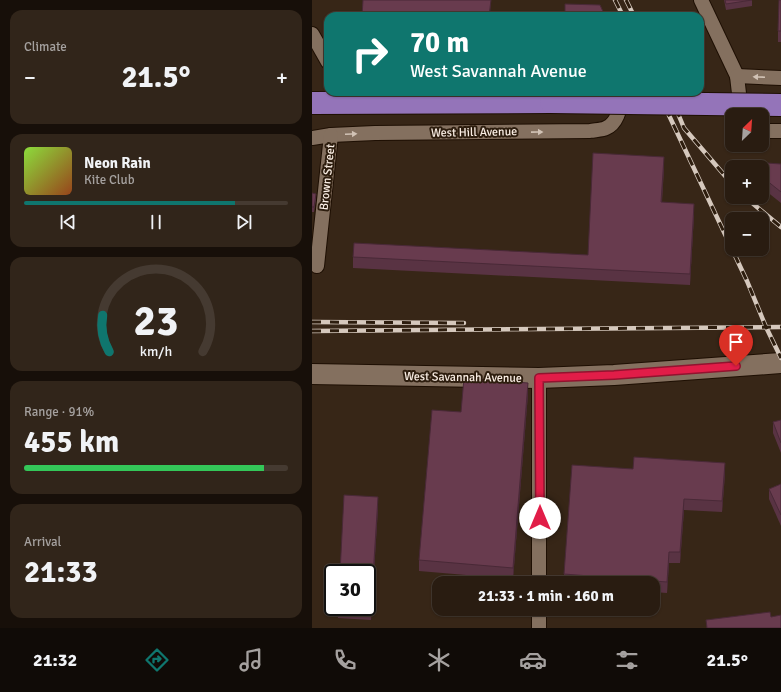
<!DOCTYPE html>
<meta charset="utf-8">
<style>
body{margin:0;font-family:Signika,sans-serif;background:#31251a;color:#f1f3f6;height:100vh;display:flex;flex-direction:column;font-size:15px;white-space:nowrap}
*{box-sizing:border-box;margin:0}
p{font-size:13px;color:#a5a19f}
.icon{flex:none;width:22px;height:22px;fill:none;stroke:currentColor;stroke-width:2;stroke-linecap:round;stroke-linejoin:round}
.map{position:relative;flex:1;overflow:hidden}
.drawer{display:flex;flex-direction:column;gap:10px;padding:10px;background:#170f09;width:312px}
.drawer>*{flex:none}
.banner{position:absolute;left:12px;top:12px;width:380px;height:84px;border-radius:12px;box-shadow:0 1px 3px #0004,0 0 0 1px #453a31;background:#0f766e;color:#fff;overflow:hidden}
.needle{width:26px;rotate:25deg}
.tools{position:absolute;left:413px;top:108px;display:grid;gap:8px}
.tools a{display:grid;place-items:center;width:44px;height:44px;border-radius:8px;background:#291c11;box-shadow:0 1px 3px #0004,0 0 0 1px #453a31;font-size:20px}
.speed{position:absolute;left:12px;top:564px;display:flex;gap:8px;font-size:20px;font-weight:700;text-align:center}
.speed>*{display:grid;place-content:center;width:52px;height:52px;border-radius:50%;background:#291c11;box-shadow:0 1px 3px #0004,0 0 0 1px #453a31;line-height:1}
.speed .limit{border:2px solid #111;border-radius:6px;background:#fff;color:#111}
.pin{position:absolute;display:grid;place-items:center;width:34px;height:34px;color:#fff;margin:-41px -17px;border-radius:50% 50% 50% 0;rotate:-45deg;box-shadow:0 0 4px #0007}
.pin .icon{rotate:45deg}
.me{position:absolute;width:44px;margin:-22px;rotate:0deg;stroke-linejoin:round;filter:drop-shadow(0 0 3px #0008)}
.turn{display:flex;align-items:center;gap:14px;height:84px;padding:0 20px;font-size:18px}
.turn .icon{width:52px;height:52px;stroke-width:2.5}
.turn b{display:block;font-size:28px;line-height:34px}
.big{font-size:30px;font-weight:700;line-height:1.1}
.drawer .widget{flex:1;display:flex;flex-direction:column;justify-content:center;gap:6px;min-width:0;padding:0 14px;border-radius:12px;background:#31251a}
.drawer .dial{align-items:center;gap:0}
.dial svg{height:104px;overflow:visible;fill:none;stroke:#453a31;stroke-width:7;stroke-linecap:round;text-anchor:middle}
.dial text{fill:#f1f3f6;stroke:none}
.song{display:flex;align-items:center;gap:12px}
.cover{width:48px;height:48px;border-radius:6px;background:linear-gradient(135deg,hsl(90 70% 55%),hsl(20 70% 35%))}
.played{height:4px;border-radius:2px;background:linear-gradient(90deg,#0f766e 80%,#453a31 80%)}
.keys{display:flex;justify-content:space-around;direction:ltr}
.heat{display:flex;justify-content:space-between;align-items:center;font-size:22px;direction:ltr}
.charge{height:6px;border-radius:3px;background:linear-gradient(90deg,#34c759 91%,#453a31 0)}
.trip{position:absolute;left:120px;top:576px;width:228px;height:40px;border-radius:12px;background:#291c11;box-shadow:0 1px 3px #0004,0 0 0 1px #453a31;font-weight:700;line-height:40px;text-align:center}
.menu{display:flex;height:64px;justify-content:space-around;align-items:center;background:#100b07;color:#a5a19f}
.menu .icon{width:28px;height:28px}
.menu .active{color:#0f766e}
.menu b{font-size:18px;color:#f1f3f6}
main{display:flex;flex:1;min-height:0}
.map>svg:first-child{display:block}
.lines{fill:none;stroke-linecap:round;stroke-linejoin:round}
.street-casing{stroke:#1e0f03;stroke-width:16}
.secondary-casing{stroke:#1e0f03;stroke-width:22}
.highway-casing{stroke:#1e0f03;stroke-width:24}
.street{stroke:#84705f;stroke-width:14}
.secondary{stroke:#84705f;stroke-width:20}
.highway{stroke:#9474b9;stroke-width:22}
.rail-casing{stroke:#d5c8bd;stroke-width:4.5}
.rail{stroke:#2d1d0e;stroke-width:3;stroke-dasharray:9;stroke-linecap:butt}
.highway-bridge-casing{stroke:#1e0f03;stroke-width:24;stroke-linecap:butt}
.highway-bridge{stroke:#9474b9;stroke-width:22}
.wall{fill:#593343}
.shaded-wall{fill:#492937}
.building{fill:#683b4e;stroke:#492937}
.oneway{fill:#d1c2b5}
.route-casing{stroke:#92132f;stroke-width:10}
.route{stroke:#e11d48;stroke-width:7}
.labels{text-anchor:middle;stroke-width:4;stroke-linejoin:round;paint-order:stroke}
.street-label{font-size:12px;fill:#faeee4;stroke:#2d1d0e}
</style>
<main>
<section class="drawer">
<div class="widget"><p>Climate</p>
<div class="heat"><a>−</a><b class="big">21.5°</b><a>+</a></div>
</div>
<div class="widget">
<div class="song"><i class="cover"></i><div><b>Neon Rain</b><p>Kite Club</p></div></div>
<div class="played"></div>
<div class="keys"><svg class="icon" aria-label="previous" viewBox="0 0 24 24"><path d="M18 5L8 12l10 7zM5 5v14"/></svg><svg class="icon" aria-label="pause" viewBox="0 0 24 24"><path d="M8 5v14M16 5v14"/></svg><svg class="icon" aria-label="next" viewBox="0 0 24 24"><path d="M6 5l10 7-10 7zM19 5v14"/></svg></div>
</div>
<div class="widget dial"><svg viewBox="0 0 100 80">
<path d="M14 69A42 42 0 1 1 86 69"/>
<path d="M14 69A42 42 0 0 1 9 41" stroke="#0f766e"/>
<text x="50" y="56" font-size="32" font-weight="700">23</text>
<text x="50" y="72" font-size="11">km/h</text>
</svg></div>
<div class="widget"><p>Range · 91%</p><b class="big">455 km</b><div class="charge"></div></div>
<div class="widget"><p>Arrival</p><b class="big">21:33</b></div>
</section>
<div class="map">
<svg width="469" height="628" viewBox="0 0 469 628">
<rect width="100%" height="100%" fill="#372617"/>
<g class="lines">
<defs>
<g id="street">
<polyline points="389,0 425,76 429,111"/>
<polyline points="0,34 16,62"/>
<polyline points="425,76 469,78"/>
<polyline points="450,131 469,131"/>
<path d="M0 138 19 135 63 133 278 131C283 130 290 130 294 128 306 123 308 107 310 97"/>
<polyline points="5,266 19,135"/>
<polyline points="227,378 227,583"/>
<polyline points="227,628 227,609"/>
</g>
<polyline id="secondary" points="0,374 227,378 302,375 469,363"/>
<polyline id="highway" points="0,103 239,102"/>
</defs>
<use href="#street" class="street-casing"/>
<use href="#secondary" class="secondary-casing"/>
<use href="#highway" class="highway-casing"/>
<use href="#street" class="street"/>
<use href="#secondary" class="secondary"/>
<use href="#highway" class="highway"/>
<defs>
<g id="rail">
<polyline points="303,0 311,16"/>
<polyline points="314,0 322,16"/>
<polyline points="346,92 435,281 454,327 469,358"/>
<polyline points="357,92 372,128 420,184"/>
<polyline points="433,197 469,227"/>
<polyline points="0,322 152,323"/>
<polyline points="0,331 469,327"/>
</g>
</defs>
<use href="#rail" class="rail-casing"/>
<use href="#rail" class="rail"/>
<defs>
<polyline id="highway-bridge" points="239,102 469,105"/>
</defs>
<use href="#highway-bridge" class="highway-bridge-casing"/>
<use href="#highway-bridge" class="highway-bridge"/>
</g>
<g class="wall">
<polygon points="412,0 440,0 440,6 414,10"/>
<polygon points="469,0 469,42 466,42 466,31"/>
<polygon points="469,164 469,203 454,191 454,180"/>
<polygon points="352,168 350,202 382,215 378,285 41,268 41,257 276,255"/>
<polygon points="0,193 4,199 2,212 0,212"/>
<polygon points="216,394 201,579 107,571 107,560"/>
<polygon points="469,420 469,453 461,433 461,422"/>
<polygon points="321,469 413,474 410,512 372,510 368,563 357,563 355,593 341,592 341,583 252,583 252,574"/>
<polygon points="469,484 469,526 457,499 457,489"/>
<polygon points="66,508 59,620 26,618 26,607"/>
</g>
<g class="shaded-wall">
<polygon points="179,0 178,16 177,16"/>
<polygon points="352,157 352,168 349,213 349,202"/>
<polygon points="382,204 382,215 378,285 378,274"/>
<polygon points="216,383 216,394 201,579 201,568"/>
<polygon points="413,463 413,474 410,512 410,501"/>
<polygon points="66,497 66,508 59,620 59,609"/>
<polygon points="372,499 372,510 368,563 368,552"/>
<polygon points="357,552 357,563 355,593 355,582"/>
</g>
<g class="building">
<polygon points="51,0 179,0 177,16 50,16"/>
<polygon points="413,0 440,0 414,4"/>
<polygon points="467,0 469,0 469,31 466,31"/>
<polygon points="253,4 288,5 293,16 253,16"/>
<polygon points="281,153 352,157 349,202 382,204 378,274 41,257 42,243 276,255"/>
<polygon points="455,163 469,164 469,192 454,180"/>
<polygon points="0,193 4,194 2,207 0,207"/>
<polygon points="152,378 216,383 201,568 107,560 120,410 149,412"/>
<polygon points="469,420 469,443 461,422"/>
<polygon points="322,457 413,463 410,501 372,499 368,552 357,552 355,582 252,574 260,465 321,469"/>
<polygon points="469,484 469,515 457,489"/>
<polygon points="32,495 66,497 59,609 30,607 55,607 55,573 28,573"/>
<polygon points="458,612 459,617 469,615 469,628 395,628 394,620"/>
</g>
<defs><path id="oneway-solid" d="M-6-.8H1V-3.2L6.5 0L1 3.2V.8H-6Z"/></defs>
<g class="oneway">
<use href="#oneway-solid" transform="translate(447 77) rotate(-178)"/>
<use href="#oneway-solid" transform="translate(225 132) rotate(-1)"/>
<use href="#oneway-solid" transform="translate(39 134) rotate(-2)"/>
</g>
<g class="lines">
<defs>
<polyline id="route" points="228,518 227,378 302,375 424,366"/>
</defs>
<use href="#route" class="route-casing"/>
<use href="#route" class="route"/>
</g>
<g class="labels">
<g class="street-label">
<text transform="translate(162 132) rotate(-1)" y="4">West Hill Avenue</text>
<text transform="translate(15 177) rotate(-84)" y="4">Brown Street</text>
<text transform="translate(151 377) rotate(1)" y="4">West Savannah Avenue</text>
</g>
</g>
</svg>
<div class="tools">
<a><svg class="needle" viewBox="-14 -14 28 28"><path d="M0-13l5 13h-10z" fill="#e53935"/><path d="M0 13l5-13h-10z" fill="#a5a19f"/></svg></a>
<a>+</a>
<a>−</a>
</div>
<div class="speed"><div class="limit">30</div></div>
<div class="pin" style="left:424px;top:366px;background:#d93025"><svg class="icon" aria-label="arrive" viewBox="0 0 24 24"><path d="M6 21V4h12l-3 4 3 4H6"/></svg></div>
<svg class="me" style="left:228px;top:518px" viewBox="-20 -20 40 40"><circle r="19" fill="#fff"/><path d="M0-13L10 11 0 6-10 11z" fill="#e11d48"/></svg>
<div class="trip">21:33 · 1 min · 160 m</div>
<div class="banner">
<div class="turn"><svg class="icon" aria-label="right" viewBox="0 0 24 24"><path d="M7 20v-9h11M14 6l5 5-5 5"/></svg><div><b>70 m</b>West Savannah Avenue</div></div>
</div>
</div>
</main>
<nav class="menu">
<b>21:32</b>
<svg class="icon active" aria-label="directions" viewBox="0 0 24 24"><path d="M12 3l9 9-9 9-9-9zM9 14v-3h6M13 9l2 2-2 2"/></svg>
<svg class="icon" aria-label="music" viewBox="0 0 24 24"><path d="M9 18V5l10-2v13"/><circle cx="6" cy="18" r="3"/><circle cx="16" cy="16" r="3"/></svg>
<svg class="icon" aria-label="phone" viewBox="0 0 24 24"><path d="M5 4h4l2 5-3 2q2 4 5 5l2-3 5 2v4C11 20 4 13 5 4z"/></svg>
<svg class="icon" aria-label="climate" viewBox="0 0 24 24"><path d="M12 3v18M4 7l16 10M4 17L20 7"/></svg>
<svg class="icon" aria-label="car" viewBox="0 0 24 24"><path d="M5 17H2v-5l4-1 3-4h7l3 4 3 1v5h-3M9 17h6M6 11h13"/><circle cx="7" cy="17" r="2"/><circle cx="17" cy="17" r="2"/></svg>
<svg class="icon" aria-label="filters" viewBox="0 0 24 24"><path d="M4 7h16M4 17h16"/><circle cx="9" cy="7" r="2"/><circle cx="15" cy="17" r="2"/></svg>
<b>21.5°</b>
</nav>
